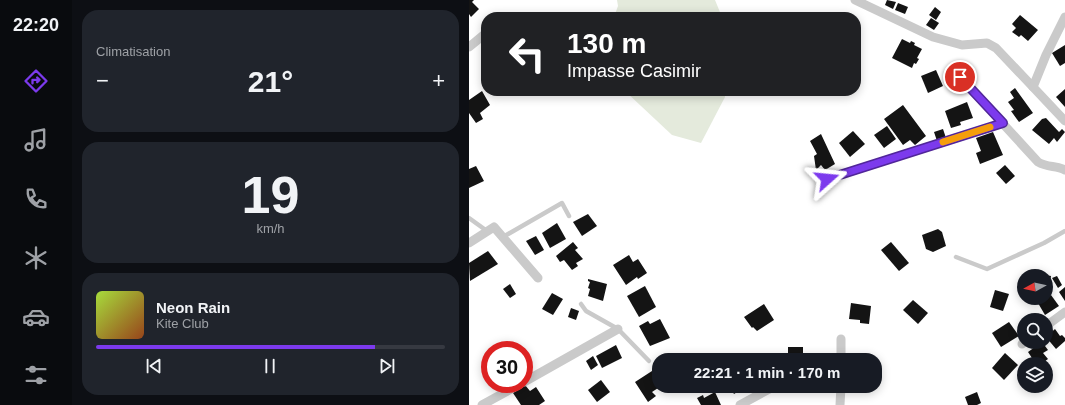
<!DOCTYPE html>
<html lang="fr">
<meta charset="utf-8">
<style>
body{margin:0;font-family:Arial,sans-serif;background:#20242c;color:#f1f3f6;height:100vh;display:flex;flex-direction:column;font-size:15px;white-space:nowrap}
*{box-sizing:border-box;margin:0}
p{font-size:13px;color:#9ea1a6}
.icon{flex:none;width:22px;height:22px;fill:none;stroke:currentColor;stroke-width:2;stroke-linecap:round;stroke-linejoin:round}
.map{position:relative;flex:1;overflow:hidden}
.panel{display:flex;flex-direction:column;gap:10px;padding:10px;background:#0d0f14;width:397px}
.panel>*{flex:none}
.guide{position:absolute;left:12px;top:12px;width:380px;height:84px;border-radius:16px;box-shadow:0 2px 10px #0003;background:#202124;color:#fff;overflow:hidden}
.needle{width:26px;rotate:262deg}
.tools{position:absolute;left:548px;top:269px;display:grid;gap:8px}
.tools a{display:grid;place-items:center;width:36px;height:36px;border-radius:50%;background:#171b24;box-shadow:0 2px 10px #0003;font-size:20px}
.speed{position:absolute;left:12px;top:341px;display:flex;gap:8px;font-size:20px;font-weight:700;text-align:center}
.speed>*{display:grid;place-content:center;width:52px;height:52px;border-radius:50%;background:#171b24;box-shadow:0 2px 10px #0003;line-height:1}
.speed .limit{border:6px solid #d22;background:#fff;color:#111}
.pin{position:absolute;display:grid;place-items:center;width:34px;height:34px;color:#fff;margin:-17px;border:2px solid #fff;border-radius:50%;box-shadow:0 1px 4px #0007}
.me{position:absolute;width:44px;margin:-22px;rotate:72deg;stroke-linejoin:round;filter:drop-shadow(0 0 3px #0008)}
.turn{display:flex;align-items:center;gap:14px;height:84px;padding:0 20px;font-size:18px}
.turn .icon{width:52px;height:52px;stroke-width:2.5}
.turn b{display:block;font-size:28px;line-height:34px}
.big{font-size:30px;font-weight:600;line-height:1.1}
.panel .widget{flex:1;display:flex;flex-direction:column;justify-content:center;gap:6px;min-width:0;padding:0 14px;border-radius:16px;background:#20242c}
.panel .dial{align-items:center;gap:0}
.dial b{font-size:52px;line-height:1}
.song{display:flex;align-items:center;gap:12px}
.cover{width:48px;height:48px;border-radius:6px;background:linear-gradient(135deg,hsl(80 70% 55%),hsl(20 70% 35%))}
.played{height:4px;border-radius:2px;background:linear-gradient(90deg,#7c3aed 80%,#363941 80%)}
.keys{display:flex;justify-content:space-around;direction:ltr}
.heat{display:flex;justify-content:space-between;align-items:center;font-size:22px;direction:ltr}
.trip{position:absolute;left:183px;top:353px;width:230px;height:40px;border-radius:16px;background:#171b24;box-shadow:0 2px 10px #0003;font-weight:600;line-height:40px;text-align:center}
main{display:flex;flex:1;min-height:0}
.dock{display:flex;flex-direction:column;width:72px;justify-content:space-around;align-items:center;background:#090b0e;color:#9ea1a6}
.dock .icon{width:28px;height:28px}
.dock .selected{color:#7c3aed}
.dock b{font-size:18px;color:#f1f3f6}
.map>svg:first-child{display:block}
.green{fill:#e4eadc}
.building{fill:#141414}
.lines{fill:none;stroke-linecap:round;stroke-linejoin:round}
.lane{stroke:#cacaca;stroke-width:4.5}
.street{stroke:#cacaca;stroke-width:9}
.route-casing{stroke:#51269a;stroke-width:10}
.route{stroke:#7c3aed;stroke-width:7}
.slow{stroke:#f59e0b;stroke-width:7}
</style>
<main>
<nav class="dock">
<b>22:20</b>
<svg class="icon selected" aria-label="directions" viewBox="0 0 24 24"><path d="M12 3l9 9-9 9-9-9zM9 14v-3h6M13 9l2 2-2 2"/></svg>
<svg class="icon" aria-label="music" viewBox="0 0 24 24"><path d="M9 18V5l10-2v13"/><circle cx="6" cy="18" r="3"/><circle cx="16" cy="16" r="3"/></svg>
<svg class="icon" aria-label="phone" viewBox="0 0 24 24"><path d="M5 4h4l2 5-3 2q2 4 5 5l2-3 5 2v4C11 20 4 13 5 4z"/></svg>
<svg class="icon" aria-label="climate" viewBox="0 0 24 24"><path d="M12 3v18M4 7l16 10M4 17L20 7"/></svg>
<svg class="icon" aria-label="car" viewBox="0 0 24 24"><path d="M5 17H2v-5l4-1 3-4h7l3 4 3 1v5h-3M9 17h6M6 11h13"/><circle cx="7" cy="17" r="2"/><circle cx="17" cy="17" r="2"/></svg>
<svg class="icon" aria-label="filters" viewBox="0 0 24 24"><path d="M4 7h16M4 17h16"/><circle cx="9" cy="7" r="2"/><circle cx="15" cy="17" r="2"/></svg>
</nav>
<section class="panel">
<div class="widget"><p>Climatisation</p>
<div class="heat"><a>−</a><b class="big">21°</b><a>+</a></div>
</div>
<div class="widget dial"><b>19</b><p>km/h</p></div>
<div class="widget">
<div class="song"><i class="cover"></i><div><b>Neon Rain</b><p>Kite Club</p></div></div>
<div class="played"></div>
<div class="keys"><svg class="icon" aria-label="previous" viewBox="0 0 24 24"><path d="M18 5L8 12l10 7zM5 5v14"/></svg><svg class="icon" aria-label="pause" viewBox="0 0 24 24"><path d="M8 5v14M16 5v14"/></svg><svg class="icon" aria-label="next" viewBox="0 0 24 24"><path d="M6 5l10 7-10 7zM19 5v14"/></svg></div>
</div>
</section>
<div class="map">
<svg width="596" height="405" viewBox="0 0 596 405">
<rect width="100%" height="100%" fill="#fff"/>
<g class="green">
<polygon points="148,0 246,0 253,17 145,17 149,6"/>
<polygon points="156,91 256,91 256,97 232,143 203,135"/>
</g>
<g class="building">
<polygon points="0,0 5,0 3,2 10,9 2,17 0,14"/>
<polygon points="418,0 427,2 424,9 416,5"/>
<polygon points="429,3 439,7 436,14 426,10"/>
<polygon points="466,7 472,12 467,20 460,15"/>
<polygon points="551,15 569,30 559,41 552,35 550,37 543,32 547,28 543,24"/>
<polygon points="462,18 470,23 465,30 457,25"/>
<polygon points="433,39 441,43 442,41 446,43 445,45 453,49 448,58 450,59 447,64 445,63 443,68 423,58"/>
<polygon points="596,45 596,63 591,66 583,53"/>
<polygon points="467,70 474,86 459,93 452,76"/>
<polygon points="546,88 564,113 550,122 542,111 545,110 539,102 545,98 541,92"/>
<polygon points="596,89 596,107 587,97"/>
<polygon points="13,91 21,105 11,113 14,119 7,123 0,113 0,100"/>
<polygon points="498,102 504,118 491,122 492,125 482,128 476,111"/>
<polygon points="434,105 457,136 446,145 441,140 434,145 415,119"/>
<polygon points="577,118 590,132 593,129 596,132 588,142 585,138 580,144 563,130 573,119"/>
<polygon points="418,126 427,139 415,148 405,135"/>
<polygon points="474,129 477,138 468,141 465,132"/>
<polygon points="384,131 396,144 381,157 370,143"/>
<polygon points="524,132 534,155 511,164 507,153 512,151 507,138"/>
<polygon points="352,134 366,164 356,170 352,165 347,170 345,156 348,154 341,141"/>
<polygon points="536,165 546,176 537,184 527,173"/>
<polygon points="7,166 15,181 0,188 0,169"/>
<polygon points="119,214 128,226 113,236 104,222"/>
<polygon points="88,223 97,239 81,248 73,233"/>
<polygon points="469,229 473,232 477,246 464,252 457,249 453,235"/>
<polygon points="67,236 75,250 66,255 57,241"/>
<polygon points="104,242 109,248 106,250 114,259 107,263 109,266 103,270 95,260 91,262 87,256"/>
<polygon points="422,242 440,263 430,271 412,250"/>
<polygon points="19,251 29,264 1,281 0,263"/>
<polygon points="160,255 164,262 169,259 178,273 169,279 168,277 157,285 144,265"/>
<polygon points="567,273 582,276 579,294 577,295 577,276 566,276"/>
<polygon points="588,276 593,285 589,288 583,278"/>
<polygon points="119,279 138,284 134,301 119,296 121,289 119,288 121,282 119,281"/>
<polygon points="41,284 47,294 41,298 34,289"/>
<polygon points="176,286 187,307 170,317 158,296"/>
<polygon points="596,287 596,301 590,292"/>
<polygon points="526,290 540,294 534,311 521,307"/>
<polygon points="83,293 94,299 84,315 73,309"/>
<polygon points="582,295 590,306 576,315 569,303"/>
<polygon points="444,300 459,313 449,324 434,310"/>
<polygon points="382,303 402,306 400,324 391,323 391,320 380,319"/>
<polygon points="295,304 305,320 288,331 284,327 283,328 275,317"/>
<polygon points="102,308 110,311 107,320 99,317"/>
<polygon points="191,319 201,338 181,346 170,326 179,321 181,324"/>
<polygon points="540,322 550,336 532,347 523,333"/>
<polygon points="586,329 591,336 593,335 596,338 596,341 587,349 577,337"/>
<polygon points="573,342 579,350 574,353 579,359 572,364 567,364 559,352"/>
<polygon points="147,345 153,358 133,368 127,356"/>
<rect x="319" y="347" width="15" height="13"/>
<polygon points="209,353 216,360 201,360"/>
<polygon points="536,353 549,365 535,380 523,368"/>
<polygon points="124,356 129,365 122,370 117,361"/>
<polygon points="346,356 364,359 364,360 345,360"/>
<polygon points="183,371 190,382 190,386 192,386 183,392 187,396 179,402 166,382"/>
<polygon points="132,380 141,392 128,402 119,390"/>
<polygon points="56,385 61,391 67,387 76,401 70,405 52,405 44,393"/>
<polygon points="260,386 278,386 265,394"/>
<polygon points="246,392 252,405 232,405 228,398 234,395 235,398"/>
<polygon points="508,392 512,403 508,405 499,405 496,397"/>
</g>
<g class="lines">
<g class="lane">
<polyline points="0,218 18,231"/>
<polyline points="34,237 93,203 100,216"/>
<polyline points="487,257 518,269 575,243 596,231"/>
<polyline points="112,304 117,311 149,329 180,361"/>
</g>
<g class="street">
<polyline points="386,0 464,37 493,45 518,43 527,48 564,87"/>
<polyline points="596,17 577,55 564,87 596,121"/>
<polyline points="0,47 17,33"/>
<path d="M491 77 569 162C579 168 587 165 596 170"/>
<polyline points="358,179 534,123"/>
<polyline points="0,243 25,227 69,278"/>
<polyline points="577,326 596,312"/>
<polyline points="553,344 555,342"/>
<polyline points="372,360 372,339"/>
<polyline points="55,382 149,329"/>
<polyline points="13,405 51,384"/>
<polyline points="271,405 302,388"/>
<polyline points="371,405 372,386"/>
</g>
</g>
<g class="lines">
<defs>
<polyline id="route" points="358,179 534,123 491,77"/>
</defs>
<use href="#route" class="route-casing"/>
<use href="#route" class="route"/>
<polyline class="slow" points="474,142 521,127"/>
</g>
</svg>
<div class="tools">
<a><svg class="needle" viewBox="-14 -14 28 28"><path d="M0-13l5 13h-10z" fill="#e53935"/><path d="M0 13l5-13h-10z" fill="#9ea1a6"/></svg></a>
<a><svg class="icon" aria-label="search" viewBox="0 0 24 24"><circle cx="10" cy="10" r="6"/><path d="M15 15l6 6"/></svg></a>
<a><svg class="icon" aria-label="layers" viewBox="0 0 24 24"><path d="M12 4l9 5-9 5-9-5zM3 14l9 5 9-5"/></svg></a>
</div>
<div class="speed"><div class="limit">30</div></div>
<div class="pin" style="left:491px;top:77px;background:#d93025"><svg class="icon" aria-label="arrive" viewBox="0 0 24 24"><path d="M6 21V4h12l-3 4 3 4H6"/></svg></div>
<svg class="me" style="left:358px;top:179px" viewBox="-20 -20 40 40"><path d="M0-17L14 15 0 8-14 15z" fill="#7c3aed" stroke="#fff" stroke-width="4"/></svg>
<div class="trip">22:21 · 1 min · 170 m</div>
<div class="guide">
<div class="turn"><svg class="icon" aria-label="left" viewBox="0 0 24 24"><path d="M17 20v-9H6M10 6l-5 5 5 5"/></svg><div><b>130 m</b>Impasse Casimir</div></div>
</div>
</div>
</main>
